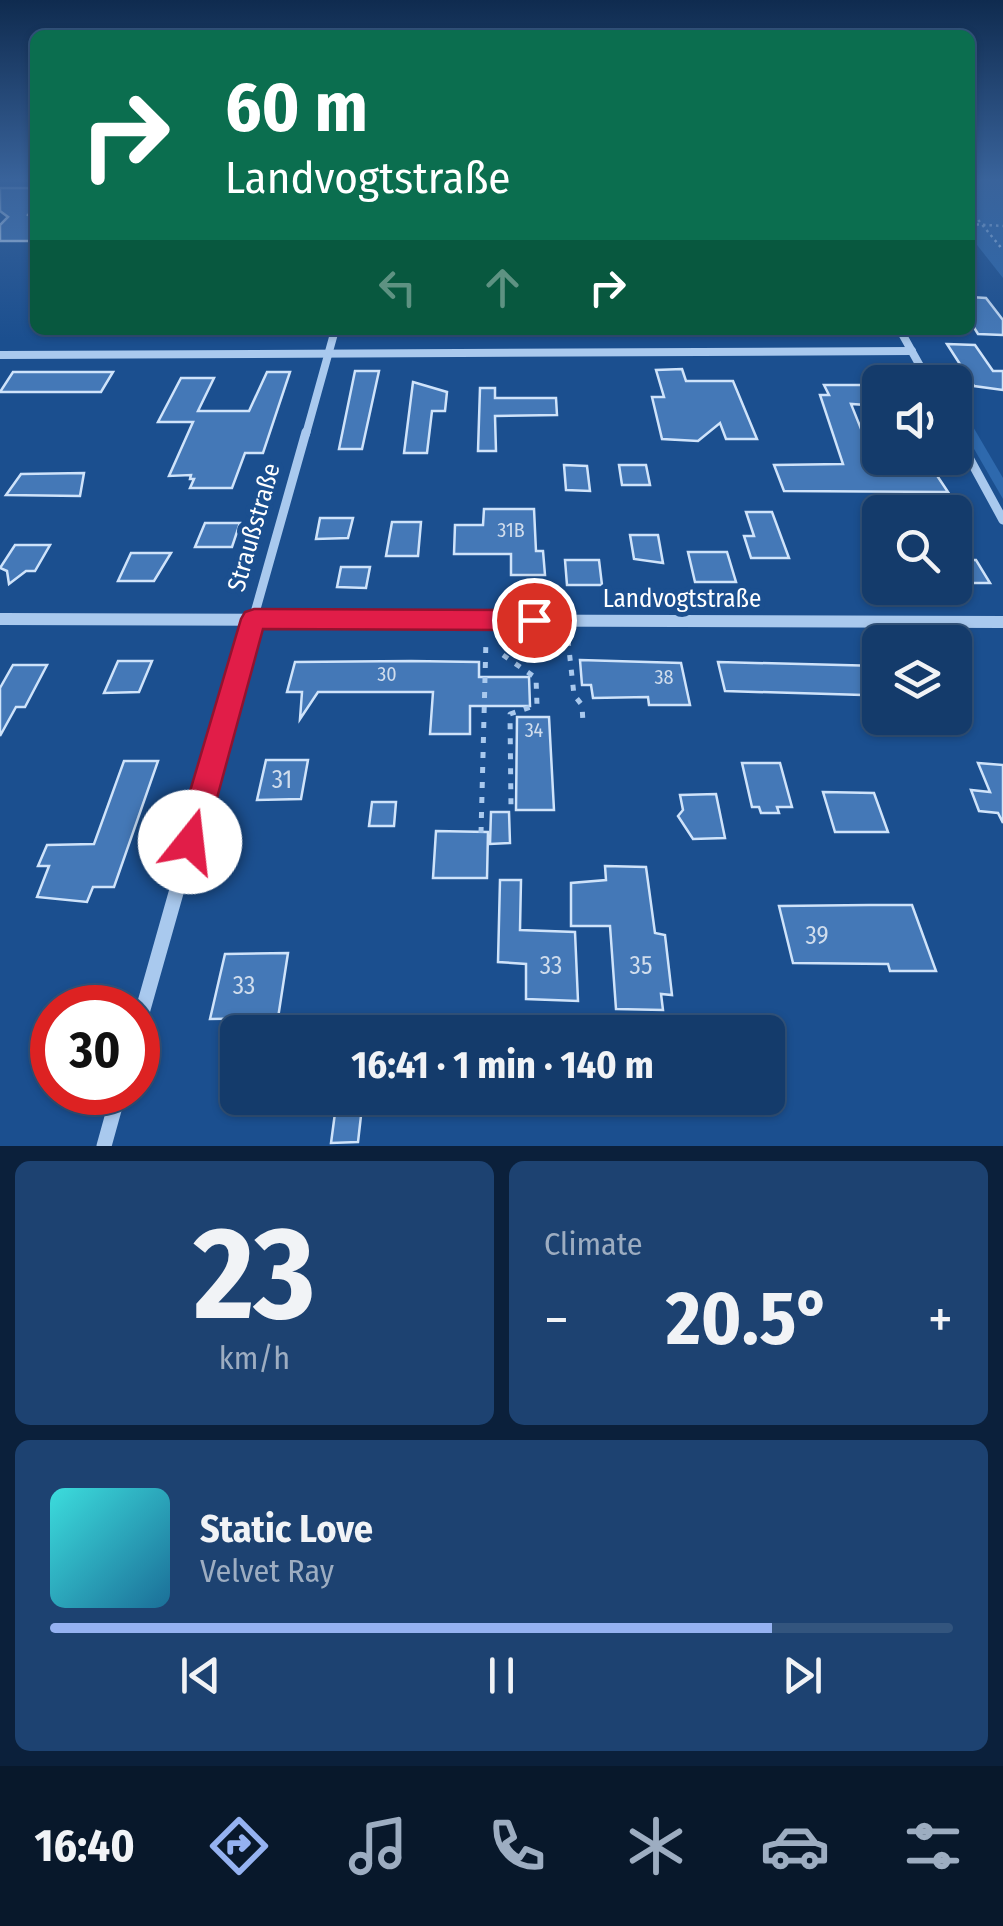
<!DOCTYPE html>
<meta charset="utf-8">
<style>
body{margin:0;font-family:"Fira Sans Condensed",sans-serif;background:#1d4271;color:#f1f3f6;height:100vh;display:flex;flex-direction:column;font-size:38px;white-space:nowrap}
*{box-sizing:border-box;margin:0}
p{font-size:32px;color:#9dadc1}
.icon{flex:none;width:55px;height:55px;fill:none;stroke:currentColor;stroke-width:2;stroke-linecap:round;stroke-linejoin:round}
.map{position:relative;height:1146px;overflow:hidden}
.side{display:flex;flex-direction:column;gap:15px;padding:15px;background:#0b203b;flex:1}
.side>*{flex:none}
.hud{position:absolute;left:30px;top:30px;width:945px;height:305px;border-radius:15px;box-shadow:0 2px 8px #0004,0 0 0 2px #33557e;background:#0b6e4f;color:#fff;overflow:hidden}
.buttons{position:absolute;left:862px;top:365px;display:grid;gap:20px}
.buttons a{display:grid;place-items:center;width:110px;height:110px;border-radius:15px;background:#143b6b;box-shadow:0 2px 8px #0004,0 0 0 2px #33557e;font-size:50px}
.speed{position:absolute;left:30px;top:985px;display:flex;gap:20px;font-size:50px;font-weight:700;text-align:center}
.speed>*{display:grid;place-content:center;width:130px;height:130px;border-radius:50%;background:#143b6b;box-shadow:0 2px 8px #0004,0 0 0 2px #33557e;line-height:1}
.speed .limit{border:15px solid #d22;background:#fff;color:#111}
.pin{position:absolute;display:grid;place-items:center;width:85px;height:85px;color:#fff;margin:-42px;border:5px solid #fff;border-radius:50%;box-shadow:0 2px 10px #0007}
.me{position:absolute;width:110px;margin:-55px;rotate:16deg;stroke-linejoin:round;filter:drop-shadow(0 0 8px #0008)}
.turn{display:flex;align-items:center;gap:35px;height:210px;padding:0 30px;font-size:45px}
.turn .icon{width:130px;height:130px;stroke-width:2.5}
.turn b{display:block;font-size:70px;line-height:85px}
.lanes{display:flex;align-items:center;height:95px;padding:0 30px;background:#0003;justify-content:center;gap:50px;direction:ltr}
.lanes .off{opacity:.35}
.big{font-size:75px;font-weight:700;line-height:1.1}
.side .card{flex:1;display:flex;flex-direction:column;justify-content:center;gap:15px;min-width:0;padding:0 35px;border-radius:15px;background:#1d4271}
.side .dial{align-items:center;gap:0}
.dial b{font-size:130px;line-height:1}
.song{display:flex;align-items:center;gap:30px}
.cover{width:120px;height:120px;border-radius:15px;background:linear-gradient(135deg,hsl(180 70% 55%),hsl(200 70% 35%))}
.played{height:10px;border-radius:5px;background:linear-gradient(90deg,#95b2f1 80%,#33557e 80%)}
.keys{display:flex;justify-content:space-around;direction:ltr}
.heat{display:flex;justify-content:space-between;align-items:center;font-size:55px;direction:ltr}
.side .tiles{flex:1;display:grid;gap:15px;grid-template-columns:1fr 1fr}
.card:last-child{grid-column:span 2}
.trip{position:absolute;left:220px;top:1015px;width:565px;height:100px;border-radius:15px;background:#143b6b;box-shadow:0 2px 8px #0004,0 0 0 2px #33557e;font-weight:700;line-height:100px;text-align:center}
.menu{display:flex;height:160px;justify-content:space-around;align-items:center;background:#08182b;color:#9dadc1}
.menu .icon{width:70px;height:70px}
.menu .on{color:#95b2f1}
.menu b{font-size:45px;color:#f1f3f6}
.map>svg:first-child{display:block}
.green{fill:#2e69ad}
.building{fill:#4478b7;stroke:#cfe3fa;stroke-width:2.5}
.lines{fill:none;stroke-linecap:round;stroke-linejoin:round}
.path-far1{stroke:#a9c9ee;stroke-width:2.5;stroke-dasharray:2.5 4;stroke-linecap:butt}
.path{stroke:#a9c9ee;stroke-width:5;stroke-dasharray:6 9;stroke-linecap:butt}
.minor-far3{stroke:#a9c9ee;stroke-width:8}
.minor-far2{stroke:#a9c9ee;stroke-width:9}
.minor-far1{stroke:#a9c9ee;stroke-width:12}
.minor{stroke:#a9c9ee;stroke-width:15}
.route{fill:#e11d48;stroke:#92132f;stroke-width:2.5}
.labels{text-anchor:middle;stroke-width:10;stroke-linejoin:round;paint-order:stroke}
.number-label{font-size:20px;fill:#d0dded}
.street-label{font-size:25px;fill:#fff;stroke:#1b4f8f}
.near-number-label{font-size:25px;fill:#d0dded}
</style>
<div class="map">
<svg width="1003" height="1146" viewBox="0 0 1003 1146">
<rect width="100%" height="100%" fill="#1b4f8f"/>
<g class="green">
<polygon points="970,179 1003,179 1003,278 970,236"/>
<polygon points="955,396 1003,478 1003,499 955,416"/>
</g>
<g class="building">
<polygon points="0,188 35,188 35,207 28,215 35,219 35,241 0,241 0,225 8,217 0,211"/>
<polygon points="970,297 986,298 1003,320 1003,335 978,334 970,321"/>
<polygon points="947,344 975,345 993,371 1003,371 1003,390 974,386"/>
<polygon points="682,369 686,381 733,381 757,439 726,439 720,423 698,441 662,439 652,397 664,397 656,370"/>
<polygon points="355,371 379,371 362,449 339,449"/>
<polygon points="13,372 113,372 101,392 0,392"/>
<polygon points="267,372 290,372 263,453 245,453 232,488 190,488 194,479 190,479 191,475 169,476 193,422 158,422 181,378 214,378 198,411 249,411"/>
<polygon points="413,382 447,392 445,411 432,411 427,453 404,453"/>
<polygon points="824,385 880,385 880,406 851,404 878,471 934,471 948,492 784,491 774,465 843,464 820,395 829,395"/>
<polygon points="480,388 495,388 495,398 556,398 557,415 495,416 496,451 478,451"/>
<polygon points="564,465 587,466 590,491 566,490"/>
<polygon points="619,465 646,465 650,485 622,485"/>
<polygon points="84,473 80,496 6,495 21,474"/>
<polygon points="484,509 534,509 536,551 543,551 545,575 511,575 511,554 454,554 455,525 483,525"/>
<polygon points="746,512 772,512 789,558 751,558 744,536 754,536"/>
<polygon points="320,518 353,518 348,538 316,539"/>
<polygon points="392,522 421,522 418,556 386,556"/>
<polygon points="205,523 240,523 232,547 195,547"/>
<polygon points="630,535 658,535 663,563 634,559"/>
<polygon points="15,545 50,545 35,571 26,571 9,584 7,571 0,568"/>
<polygon points="688,552 727,552 736,582 695,582"/>
<polygon points="131,553 171,553 154,581 118,581"/>
<polygon points="565,560 599,560 602,585 567,585"/>
<polygon points="955,560 976,560 990,583 955,583"/>
<polygon points="341,567 370,567 366,588 337,587"/>
<polygon points="580,660 681,663 690,705 649,705 648,697 593,698 591,685 582,685"/>
<polygon points="118,661 152,661 139,692 104,693"/>
<polygon points="411,661 479,662 479,677 529,677 530,706 470,706 470,734 430,734 433,692 318,692 300,719 302,692 287,692 295,662"/>
<polygon points="718,662 880,666 880,734 863,695 725,691"/>
<polygon points="13,665 47,665 25,707 16,707 0,736 0,688"/>
<polygon points="517,717 549,717 554,810 516,810"/>
<polygon points="266,760 308,760 301,799 257,800"/>
<polygon points="124,761 158,761 114,887 93,887 87,902 37,897 49,866 38,866 47,845 94,844"/>
<polygon points="742,763 780,763 792,807 777,807 779,813 761,813 759,807 752,807"/>
<polygon points="978,763 1003,765 1003,823 998,813 979,811 971,790 990,792"/>
<polygon points="823,792 874,793 888,832 835,832"/>
<polygon points="716,794 725,838 693,839 678,816 683,810 680,795"/>
<polygon points="372,802 396,802 394,826 369,826"/>
<polygon points="491,812 509,812 510,843 490,844"/>
<polygon points="436,831 488,832 487,878 433,878"/>
<polygon points="605,866 646,867 655,933 665,935 672,995 661,994 663,1010 616,1009 610,926 571,926 571,883 606,880"/>
<polygon points="500,880 521,880 520,930 575,932 578,1001 526,999 526,964 498,962"/>
<polygon points="869,905 912,905 936,971 890,971 888,964 793,963 779,906"/>
<polygon points="288,953 278,1018 210,1019 225,954"/>
<polygon points="337,1098 363,1098 358,1142 331,1143"/>
</g>
<g class="lines">
<g class="path-far1">
<polyline points="970,210 1003,250"/>
<polyline points="970,224 1003,226"/>
</g>
<g class="path">
<polyline points="568,640 574,695 582,705 583,723"/>
<polyline points="503,655 536,678 537,705 510,714 511,808"/>
<polyline points="481,833 486,639"/>
</g>
<g class="minor-far3">
<polyline points="900,330 929,382"/>
<polyline points="0,355 912,351"/>
<polyline points="306,434 335,330"/>
</g>
<g class="minor-far2">
<polyline points="955,432 1003,520"/>
<polyline points="254,616 306,432"/>
</g>
<g class="minor-far1">
<polyline points="0,619 1003,622"/>
<polyline points="188,849 255,614"/>
</g>
<g class="minor">
<polyline points="138,1027 189,847"/>
<polyline points="104,1146 119,1092"/>
</g>
</g>
<linearGradient id="sky" x2="0" y2="1"><stop stop-color="#0f2b4f"/><stop offset="0.53" stop-color="#39639b"/><stop offset="1" stop-color="#39639b" stop-opacity="0"/></linearGradient>
<rect width="1003" height="339" fill="url(#sky)"/>
<polygon class="route" points="254,609 534,610 543,613 547,620 543,627 534,630 263,629 205,842 201,852 190,857 179,852 175,842 241,619 245,612"/>
<g class="labels">
<g class="number-label">
<text x="511" y="537">31B</text>
<text x="387" y="681">30</text>
<text x="664" y="684">38</text>
<text x="534" y="737">34</text>
</g>
<g class="street-label">
<text transform="translate(253 527) rotate(-74)" y="9">Straußstraße</text>
<text x="682" y="607">Landvogtstraße</text>
</g>
<g class="near-number-label">
<text x="282" y="788">31</text>
<text x="817" y="944">39</text>
<text x="551" y="974">33</text>
<text x="641" y="974">35</text>
<text x="244" y="994">33</text>
</g>
</g>
</svg>
<div class="buttons">
<a><svg class="icon" aria-label="sound" viewBox="0 0 24 24"><path d="M4 9h4l5-4v14l-5-4H4zM17 9q2 3 0 6"/></svg></a>
<a><svg class="icon" aria-label="search" viewBox="0 0 24 24"><circle cx="10" cy="10" r="6"/><path d="M15 15l6 6"/></svg></a>
<a><svg class="icon" aria-label="layers" viewBox="0 0 24 24"><path d="M12 4l9 5-9 5-9-5zM3 14l9 5 9-5"/></svg></a>
</div>
<div class="speed"><div class="limit">30</div></div>
<div class="pin" style="left:534px;top:620px;background:#d93025"><svg class="icon" aria-label="arrive" viewBox="0 0 24 24"><path d="M6 21V4h12l-3 4 3 4H6"/></svg></div>
<svg class="me" style="left:190px;top:842px" viewBox="-20 -20 40 40"><circle r="19" fill="#fff"/><path d="M0-13L10 11 0 6-10 11z" fill="#e11d48"/></svg>
<div class="trip">16:41 · 1 min · 140 m</div>
<div class="hud">
<div class="turn"><svg class="icon" aria-label="right" viewBox="0 0 24 24"><path d="M7 20v-9h11M14 6l5 5-5 5"/></svg><div><b>60 m</b>Landvogtstraße</div></div>
<div class="lanes"><svg class="icon off" aria-label="left" viewBox="0 0 24 24"><path d="M17 20v-9H6M10 6l-5 5 5 5"/></svg><svg class="icon off" aria-label="ahead" viewBox="0 0 24 24"><path d="M12 20V5M6 11l6-6 6 6"/></svg><svg class="icon" aria-label="right" viewBox="0 0 24 24"><path d="M7 20v-9h11M14 6l5 5-5 5"/></svg></div>
</div>
</div>
<section class="side">
<div class="tiles">
<div class="card dial"><b>23</b><p>km/h</p></div>
<div class="card"><p>Climate</p>
<div class="heat"><a>−</a><b class="big">20.5°</b><a>+</a></div>
</div>
<div class="card">
<div class="song"><i class="cover"></i><div><b>Static Love</b><p>Velvet Ray</p></div></div>
<div class="played"></div>
<div class="keys"><svg class="icon" aria-label="previous" viewBox="0 0 24 24"><path d="M18 5L8 12l10 7zM5 5v14"/></svg><svg class="icon" aria-label="pause" viewBox="0 0 24 24"><path d="M8 5v14M16 5v14"/></svg><svg class="icon" aria-label="next" viewBox="0 0 24 24"><path d="M6 5l10 7-10 7zM19 5v14"/></svg></div>
</div>
</div>
</section>
<nav class="menu">
<b>16:40</b>
<svg class="icon on" aria-label="directions" viewBox="0 0 24 24"><path d="M12 3l9 9-9 9-9-9zM9 14v-3h6M13 9l2 2-2 2"/></svg>
<svg class="icon" aria-label="music" viewBox="0 0 24 24"><path d="M9 18V5l10-2v13"/><circle cx="6" cy="18" r="3"/><circle cx="16" cy="16" r="3"/></svg>
<svg class="icon" aria-label="phone" viewBox="0 0 24 24"><path d="M5 4h4l2 5-3 2q2 4 5 5l2-3 5 2v4C11 20 4 13 5 4z"/></svg>
<svg class="icon" aria-label="climate" viewBox="0 0 24 24"><path d="M12 3v18M4 7l16 10M4 17L20 7"/></svg>
<svg class="icon" aria-label="car" viewBox="0 0 24 24"><path d="M5 17H2v-5l4-1 3-4h7l3 4 3 1v5h-3M9 17h6M6 11h13"/><circle cx="7" cy="17" r="2"/><circle cx="17" cy="17" r="2"/></svg>
<svg class="icon" aria-label="filters" viewBox="0 0 24 24"><path d="M4 7h16M4 17h16"/><circle cx="9" cy="7" r="2"/><circle cx="15" cy="17" r="2"/></svg>
</nav>
